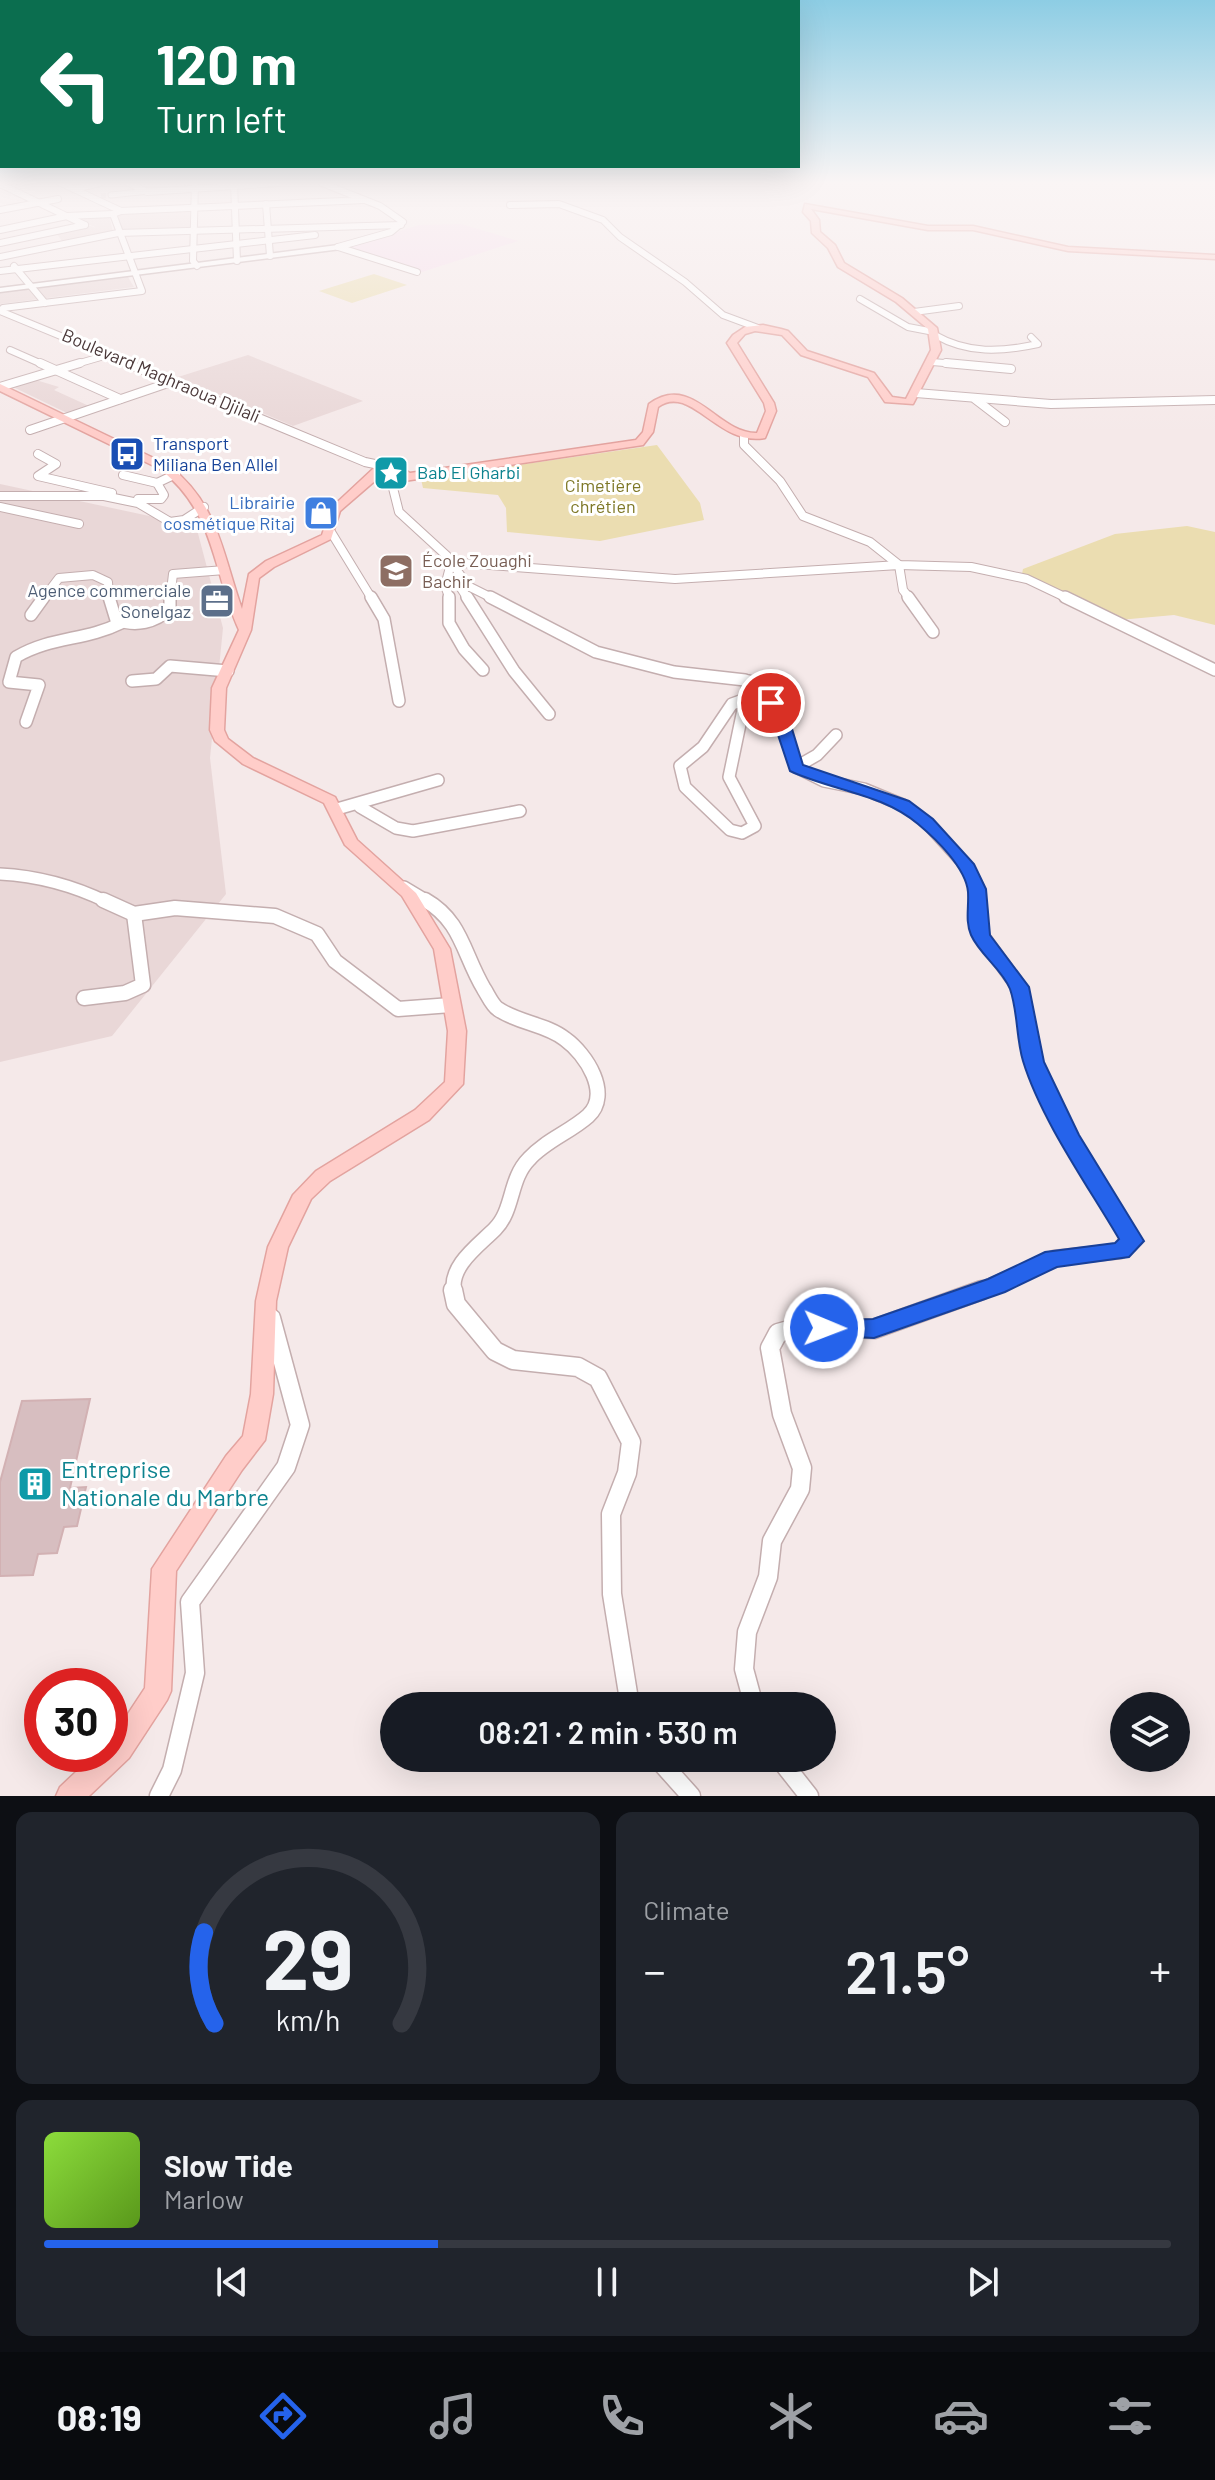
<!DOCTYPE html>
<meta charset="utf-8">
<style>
body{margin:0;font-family:Barlow,sans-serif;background:#20242c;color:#f1f3f6;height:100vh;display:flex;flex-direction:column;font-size:30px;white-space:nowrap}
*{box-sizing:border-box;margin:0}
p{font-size:26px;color:#9ea1a6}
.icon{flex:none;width:44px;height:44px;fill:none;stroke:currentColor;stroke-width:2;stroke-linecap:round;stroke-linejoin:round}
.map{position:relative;height:1796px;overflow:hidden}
.details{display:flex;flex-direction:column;gap:16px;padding:16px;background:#0d0f14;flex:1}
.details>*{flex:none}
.banner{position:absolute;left:0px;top:0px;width:800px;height:168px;box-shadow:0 8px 32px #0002;background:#0b6e4f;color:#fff;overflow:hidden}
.buttons{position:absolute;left:1110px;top:1692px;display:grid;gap:16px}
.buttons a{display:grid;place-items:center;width:80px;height:80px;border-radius:50%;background:#171b24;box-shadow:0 8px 32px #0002;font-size:40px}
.speed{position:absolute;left:24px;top:1668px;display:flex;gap:16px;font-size:40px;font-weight:700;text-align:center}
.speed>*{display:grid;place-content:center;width:104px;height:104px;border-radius:50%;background:#171b24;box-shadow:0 8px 32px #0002;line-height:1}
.speed .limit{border:12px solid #d22;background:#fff;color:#111}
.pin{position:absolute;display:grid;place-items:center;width:68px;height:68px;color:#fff;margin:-34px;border:4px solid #fff;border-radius:50%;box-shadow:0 2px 8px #0007}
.me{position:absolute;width:88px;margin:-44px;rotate:91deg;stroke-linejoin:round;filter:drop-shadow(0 0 6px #0008)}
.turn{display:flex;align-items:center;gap:28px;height:168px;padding:0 24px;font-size:36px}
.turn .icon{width:104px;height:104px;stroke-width:2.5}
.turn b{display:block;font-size:56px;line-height:68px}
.big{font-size:60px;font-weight:600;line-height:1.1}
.details .card{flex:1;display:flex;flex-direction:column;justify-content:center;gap:12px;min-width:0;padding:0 28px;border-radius:16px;background:#20242c}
.details .dial{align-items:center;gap:0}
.dial svg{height:208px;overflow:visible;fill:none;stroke:#363941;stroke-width:7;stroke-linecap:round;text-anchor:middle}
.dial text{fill:#f1f3f6;stroke:none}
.song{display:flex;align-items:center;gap:24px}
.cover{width:96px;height:96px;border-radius:12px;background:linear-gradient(135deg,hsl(90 70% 55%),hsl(90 70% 35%))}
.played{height:8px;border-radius:4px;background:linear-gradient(90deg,#2563eb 35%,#363941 35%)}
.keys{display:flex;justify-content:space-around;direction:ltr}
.heat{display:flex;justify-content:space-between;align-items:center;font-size:44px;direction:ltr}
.details .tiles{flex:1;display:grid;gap:16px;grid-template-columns:1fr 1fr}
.card:last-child{grid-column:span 2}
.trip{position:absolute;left:380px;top:1692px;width:456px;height:80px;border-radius:40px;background:#171b24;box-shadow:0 8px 32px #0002;font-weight:600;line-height:80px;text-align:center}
.dock{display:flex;height:128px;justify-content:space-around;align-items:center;background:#090b0e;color:#9ea1a6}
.dock .icon{width:56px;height:56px}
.dock .selected{color:#2563eb}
.dock b{font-size:36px;color:#f1f3f6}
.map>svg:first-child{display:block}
.residential{fill:#e9d7d7}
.medical{fill:#f6dceb}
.green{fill:#ebddb1}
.building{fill:#d7bec0;stroke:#d2b1b3;stroke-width:2}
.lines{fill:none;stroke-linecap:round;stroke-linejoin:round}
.pedestrian-tunnel{stroke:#d3c5c6;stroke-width:5;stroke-dasharray:5 2;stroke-linecap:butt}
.pedestrian-casing{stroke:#c4aeaf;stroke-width:7}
.minor-far4-casing{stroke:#c4aeaf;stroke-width:8}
.minor-far3-casing{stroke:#c4aeaf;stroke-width:10}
.minor-far2-casing{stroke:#c4aeaf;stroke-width:14}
.minor-far1-casing{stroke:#c4aeaf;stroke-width:17}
.minor-casing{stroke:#c4aeaf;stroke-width:21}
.tertiary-casing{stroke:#c4aeaf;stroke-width:3}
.secondary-casing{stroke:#e3a39f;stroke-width:3}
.pedestrian{stroke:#fff;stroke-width:5}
.minor-far4{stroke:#fff;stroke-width:6}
.minor-far3{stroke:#fff;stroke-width:8}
.minor-far2{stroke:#fff;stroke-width:11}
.minor-far1{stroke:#fff;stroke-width:14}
.minor{stroke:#fff;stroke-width:18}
.tertiary{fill:#fff;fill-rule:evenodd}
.secondary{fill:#ffcdc9;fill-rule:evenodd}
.route{fill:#2563eb;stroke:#184099;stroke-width:2}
.labels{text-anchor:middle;stroke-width:6;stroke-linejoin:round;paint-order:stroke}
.far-street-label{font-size:18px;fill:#493738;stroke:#fff}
.far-transit-label{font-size:18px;fill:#164399;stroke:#fff;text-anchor:start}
.far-culture-label{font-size:18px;fill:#0d838f;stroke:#fff;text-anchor:start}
.far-park-label{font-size:18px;fill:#7e7827;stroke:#fff}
.far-shop-label{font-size:18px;fill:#366cbe;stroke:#fff;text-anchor:end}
.far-education-label{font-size:18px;fill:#785e54;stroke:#fff;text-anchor:start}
.far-service-label{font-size:18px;fill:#4e5e75;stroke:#fff;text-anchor:end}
.near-culture-label{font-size:24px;fill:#0d838f;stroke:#fff;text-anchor:start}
</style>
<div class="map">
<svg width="1215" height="1796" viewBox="0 0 1215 1796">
<rect width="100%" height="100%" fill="#f5e9e9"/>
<g class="residential">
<polygon points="191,211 190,230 123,231 117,215"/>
<polygon points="109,215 113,232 63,242 55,232 87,225 97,228 79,220"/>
<polygon points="128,277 134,287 0,304 0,293"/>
<polygon points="248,355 363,401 293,426 178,377"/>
<polygon points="36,380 59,387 54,390 89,406 67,413 13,387"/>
<polygon points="0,484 196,526 223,628 210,758 226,894 112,1036 0,1062"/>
</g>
<polygon class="medical" points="461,224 518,241 422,272 348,247 419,225"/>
<g class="green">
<polygon points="374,274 407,285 352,303 319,291"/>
<polygon points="657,445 700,503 704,520 600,541 507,532 506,508 498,495 423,488 421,479"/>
<polygon points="1187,526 1215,532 1215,625 1174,615 1119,620 1070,594 1022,574 1023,569 1115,534"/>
</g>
<polygon class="building" points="90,1399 70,1488 86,1487 77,1526 64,1527 57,1553 38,1554 33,1575 0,1576 0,1482 22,1401"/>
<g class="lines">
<polyline class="pedestrian-tunnel" points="101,196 111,195"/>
<defs>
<polyline id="pedestrian" points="111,195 149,191"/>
<g id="minor-far4">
<polyline points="61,183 121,211 364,200"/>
<polyline points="129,183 147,192 278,183"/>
<polyline points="195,183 193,261 197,266"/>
<polyline points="234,183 237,261"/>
<polyline points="322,183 380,206 403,222 391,232 338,247"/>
<polyline points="0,184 85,225"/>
<polyline points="74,189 100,183"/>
<polyline points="266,204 270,256"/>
<polyline points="510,205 559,204 603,220 620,237 685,282 723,315 758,328"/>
<polyline points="0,210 58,199"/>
<polyline points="0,230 67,216 113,214"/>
<polyline points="0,243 85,225"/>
<polyline points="338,247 417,272"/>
<polyline points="0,257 118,233 401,225"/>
<polyline points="14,266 45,303"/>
<polyline points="0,271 315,235"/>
<polyline points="860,299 908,327 934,332"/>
<polyline points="3,308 142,291 113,214 121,211"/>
<polyline points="0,311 131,365"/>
<polyline points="914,312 959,306"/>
<path d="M935 335C968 354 1001 352 1038 344L1031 337"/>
<polyline points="10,350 44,365"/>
<polyline points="932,362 969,365"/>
<polyline points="73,365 111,354"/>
</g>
<g id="minor-far3">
<polyline points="40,363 120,399"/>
<polyline points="126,363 365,462 389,467"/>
<polyline points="946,363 1011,369"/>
<polyline points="0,387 80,363"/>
<polyline points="916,393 1051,404 1215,400"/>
<polyline points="975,399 1005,422"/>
<polyline points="30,430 174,381"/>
<polyline points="744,436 744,445 780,481 803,516 870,542 899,565 971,567 1027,579 1069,599"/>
<polyline points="38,454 56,464 38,476 112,493"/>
<polyline points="123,475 157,483"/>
<polyline points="391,480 399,512 447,556 468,586 494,599"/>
<polyline points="0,496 104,496 138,503 170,522 184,520 204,507"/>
<polyline points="138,499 161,499 164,495 157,483 176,474"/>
<polyline points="0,507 79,524"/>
<polyline points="331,532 372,599"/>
<polyline points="450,562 675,579 899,565 903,590 910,599"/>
<polyline points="455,579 468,599"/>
<polyline points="43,599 59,578 93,575 108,582 109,599"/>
<polyline points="170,599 173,574 225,570"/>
<polyline points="450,599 445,586 450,567"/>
</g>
<g id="minor-far2">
<path d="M109 597 116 620C136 627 155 623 170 609V597"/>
<polyline points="371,597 384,619 399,701"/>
<polyline points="449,597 449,623 464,649 483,670"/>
<polyline points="467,597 514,671 549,714"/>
<polyline points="490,597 596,652 674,672 745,680 761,688 784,729 796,767 824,781 864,789 903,805 927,823 968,868 977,889 977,902"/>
<polyline points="908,597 933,632"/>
<polyline points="1065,597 1215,670"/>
<polyline points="31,615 44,597"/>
<polyline points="132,681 156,679 170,666 228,671"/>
<polyline points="746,699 732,704 703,747 680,766 685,787 730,830 742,833 755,826 729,777 749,681"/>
<path d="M26 722 39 685 9 682 16 657C52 636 85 641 121 623"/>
<polyline points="796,767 817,755 836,735"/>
<polyline points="360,807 396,828 413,831 520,811"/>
<polyline points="337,809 438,780"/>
<path d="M0 874C39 876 72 885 107 902"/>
<polyline points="404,887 429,902"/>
</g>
<g id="minor-far1">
<polyline points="103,900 134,914 175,908 275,916 317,934 335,961 398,1009 451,1005"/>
<path d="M425 900C462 921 463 954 484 989 488 995 492 1005 498 1009 518 1023 546 1024 565 1039 586 1054 612 1094 588 1116 570 1132 545 1141 529 1159 509 1179 514 1210 495 1229 478 1246 449 1266 454 1292"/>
<polyline points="84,998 125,993 143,985 134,914"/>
<polyline points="977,1292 1054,1258 1121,1251 1132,1241 1069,1137 1034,1062 1019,987 981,935 977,900"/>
</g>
<g id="minor">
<polyline points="453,1290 456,1304 495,1351 513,1360 578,1367 598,1378 631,1442 627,1473 611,1514 612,1594 630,1706"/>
<polyline points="754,1706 744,1669 747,1632 768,1577 772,1541 800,1489 802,1468 782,1414 770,1348 778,1333 803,1326 874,1329 982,1290"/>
<polyline points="657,1758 691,1796"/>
<polyline points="779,1758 809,1796"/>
<polyline points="159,1796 172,1770 195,1673 190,1602 286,1467 300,1425 271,1318"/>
</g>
<polygon id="tertiary" points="338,245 341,249 0,292 0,288"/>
<path id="secondary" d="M805 204 928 226H973L1068 247 1215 255V259L1068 251 973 230H928L811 209 819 220 820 232 835 245 844 263 902 298 937 328 941 350 913 404 885 402 868 377 801 355 782 335 755 331 745 334 737 343 774 403 776 411 765 438C718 447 691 383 658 407L653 432 643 445 391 483 377 479 340 511 331 539 274 567 259 578 251 630 226 688 224 730 228 739 253 758 335 797 357 840 416 893 450 949 466 1031 463 1084 429 1120 330 1181 311 1199 288 1247 276 1301 273 1394 265 1440 242 1470 176 1571 171 1691 167 1700 129 1758 89 1796H56L60 1787 95 1754H110V1741L145 1688 152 1569 226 1456 243 1436 251 1394 256 1301 268 1247 293 1195 316 1171 415 1110 445 1082 448 1031 434 949 402 896 345 845 324 803 243 764 215 741 210 730 212 688 239 630C212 570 216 513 160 469L0 391V384L168 465C219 504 222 553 242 609L249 574 266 561 322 535 331 508 375 467 394 464 410 473 636 440 643 432 649 404C693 372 717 434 757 433L766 411 764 403 727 343 733 335 745 327 763 325 781 329 788 331 807 351 874 373 892 397 906 399 931 350 928 329 896 302 838 267 828 248 812 233 811 221 803 212ZM392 471 397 474 390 476 381 473Z"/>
</defs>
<use href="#pedestrian" class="pedestrian-casing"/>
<use href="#minor-far4" class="minor-far4-casing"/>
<use href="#minor-far3" class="minor-far3-casing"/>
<use href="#minor-far2" class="minor-far2-casing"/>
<use href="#minor-far1" class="minor-far1-casing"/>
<use href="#minor" class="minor-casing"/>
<use href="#tertiary" class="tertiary-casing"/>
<use href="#secondary" class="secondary-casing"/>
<use href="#pedestrian" class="pedestrian"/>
<use href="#minor-far4" class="minor-far4"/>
<use href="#minor-far3" class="minor-far3"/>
<use href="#minor-far2" class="minor-far2"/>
<use href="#minor-far1" class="minor-far1"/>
<use href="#minor" class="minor"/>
<use href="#tertiary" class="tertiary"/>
<use href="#secondary" class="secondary"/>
</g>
<linearGradient id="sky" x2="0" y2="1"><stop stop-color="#8dcde4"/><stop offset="0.42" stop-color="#faf5f5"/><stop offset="1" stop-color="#faf5f5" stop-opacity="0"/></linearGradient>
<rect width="1215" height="435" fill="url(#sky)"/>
<path class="route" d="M765 699 778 703 792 729 803 765 909 801 933 819 974 864 986 889 990 935 1029 987 1044 1062 1079 1135 1144 1241 1129 1257 1057 1267 1005 1292 874 1338 815 1335 812 1328 815 1321 873 1319 988 1279 1045 1252 1115 1243 1119 1239C1088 1186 1041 1120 1023 1061 1016 1038 1018 1012 1010 989 1002 969 980 955 971 935 965 921 969 907 968 892 966 868 936 839 918 824 881 793 833 791 790 771L776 729 763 703Z"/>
<defs>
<symbol id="bus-square" viewBox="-11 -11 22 22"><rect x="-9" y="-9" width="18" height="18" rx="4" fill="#1a4fb4" stroke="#fff"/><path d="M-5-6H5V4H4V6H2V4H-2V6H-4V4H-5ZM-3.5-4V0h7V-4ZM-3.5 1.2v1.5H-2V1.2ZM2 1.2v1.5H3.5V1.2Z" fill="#fff"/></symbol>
<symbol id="sight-square" viewBox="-11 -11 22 22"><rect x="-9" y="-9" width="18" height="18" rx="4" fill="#0f9aa8" stroke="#fff"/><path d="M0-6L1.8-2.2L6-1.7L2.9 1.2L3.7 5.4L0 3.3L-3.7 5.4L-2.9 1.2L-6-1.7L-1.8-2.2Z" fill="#fff"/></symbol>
<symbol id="shop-square" viewBox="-11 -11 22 22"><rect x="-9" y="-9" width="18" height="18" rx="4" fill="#3f7fe0" stroke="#fff"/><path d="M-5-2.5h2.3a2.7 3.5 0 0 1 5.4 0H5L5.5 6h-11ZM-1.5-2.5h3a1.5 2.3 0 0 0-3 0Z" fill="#fff"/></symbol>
<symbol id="school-square" viewBox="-11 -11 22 22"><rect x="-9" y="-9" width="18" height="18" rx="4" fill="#8d6e63" stroke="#fff"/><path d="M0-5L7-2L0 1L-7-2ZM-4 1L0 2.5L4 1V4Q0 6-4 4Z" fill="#fff"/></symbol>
<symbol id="office-square" viewBox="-11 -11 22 22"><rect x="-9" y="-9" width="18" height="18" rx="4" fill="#5c6f8a" stroke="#fff"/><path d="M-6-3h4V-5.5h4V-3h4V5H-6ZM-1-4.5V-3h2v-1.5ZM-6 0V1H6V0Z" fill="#fff"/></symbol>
<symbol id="building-square" viewBox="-11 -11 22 22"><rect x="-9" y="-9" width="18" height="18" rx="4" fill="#0f9aa8" stroke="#fff"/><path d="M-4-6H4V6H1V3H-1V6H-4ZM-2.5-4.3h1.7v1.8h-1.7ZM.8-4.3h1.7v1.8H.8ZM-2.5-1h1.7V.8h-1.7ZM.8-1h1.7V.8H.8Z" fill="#fff"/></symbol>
</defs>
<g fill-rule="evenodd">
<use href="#bus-square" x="107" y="434" width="40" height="40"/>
<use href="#sight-square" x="371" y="453" width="40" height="40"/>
<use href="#shop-square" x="301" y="493" width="40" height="40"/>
<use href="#school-square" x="376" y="551" width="40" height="40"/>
<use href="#office-square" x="197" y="581" width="40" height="40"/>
<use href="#building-square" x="15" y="1464" width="40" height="40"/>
</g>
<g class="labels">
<g class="far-street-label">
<text transform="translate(161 376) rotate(23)" y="6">Boulevard Maghraoua Djilali</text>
</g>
<g class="far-transit-label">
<text x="153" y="450">Transport<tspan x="153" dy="21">Miliana Ben Allel</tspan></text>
</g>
<g class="far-culture-label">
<text x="417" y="479">Bab El Gharbi</text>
</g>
<g class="far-park-label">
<text x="603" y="492">Cimetière<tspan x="603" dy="21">chrétien</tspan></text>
</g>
<g class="far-shop-label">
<text x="295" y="509">Librairie<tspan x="295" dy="21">cosmétique Ritaj</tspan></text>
</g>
<g class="far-education-label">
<text x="422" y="567">École Zouaghi<tspan x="422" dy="21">Bachir</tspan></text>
</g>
<g class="far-service-label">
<text x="191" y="597">Agence commerciale<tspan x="191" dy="21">Sonelgaz</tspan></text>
</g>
<g class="near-culture-label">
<text x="61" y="1478">Entreprise<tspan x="61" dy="28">Nationale du Marbre</tspan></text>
</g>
</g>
</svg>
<div class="buttons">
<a><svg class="icon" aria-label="layers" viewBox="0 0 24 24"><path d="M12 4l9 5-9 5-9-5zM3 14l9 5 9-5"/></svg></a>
</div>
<div class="speed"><div class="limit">30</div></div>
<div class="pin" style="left:771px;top:703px;background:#d93025"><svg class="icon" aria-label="arrive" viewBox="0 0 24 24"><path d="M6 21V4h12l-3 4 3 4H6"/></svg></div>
<svg class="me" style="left:824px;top:1328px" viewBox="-20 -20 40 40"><circle r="17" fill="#2563eb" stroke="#fff" stroke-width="3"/><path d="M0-11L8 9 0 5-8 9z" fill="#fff"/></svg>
<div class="trip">08:21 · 2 min · 530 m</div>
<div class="banner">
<div class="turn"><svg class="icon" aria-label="left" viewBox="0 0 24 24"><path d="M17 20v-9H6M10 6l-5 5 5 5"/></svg><div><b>120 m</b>Turn left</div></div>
</div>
</div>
<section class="details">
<div class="tiles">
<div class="card dial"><svg viewBox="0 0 100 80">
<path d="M14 69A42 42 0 1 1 86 69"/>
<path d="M14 69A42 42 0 0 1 10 34" stroke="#2563eb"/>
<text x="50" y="56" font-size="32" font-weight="700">29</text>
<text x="50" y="72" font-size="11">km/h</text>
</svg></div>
<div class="card"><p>Climate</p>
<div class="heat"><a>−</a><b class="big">21.5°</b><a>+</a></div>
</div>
<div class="card">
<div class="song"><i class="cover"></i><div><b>Slow Tide</b><p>Marlow</p></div></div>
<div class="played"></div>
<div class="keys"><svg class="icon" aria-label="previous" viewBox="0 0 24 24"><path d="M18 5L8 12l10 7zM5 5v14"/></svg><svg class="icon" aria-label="pause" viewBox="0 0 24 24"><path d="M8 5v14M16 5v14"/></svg><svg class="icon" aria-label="next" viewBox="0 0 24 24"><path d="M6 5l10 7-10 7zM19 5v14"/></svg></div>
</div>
</div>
</section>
<nav class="dock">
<b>08:19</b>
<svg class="icon selected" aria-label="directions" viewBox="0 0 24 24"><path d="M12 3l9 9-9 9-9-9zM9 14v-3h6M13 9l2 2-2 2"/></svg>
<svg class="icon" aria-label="music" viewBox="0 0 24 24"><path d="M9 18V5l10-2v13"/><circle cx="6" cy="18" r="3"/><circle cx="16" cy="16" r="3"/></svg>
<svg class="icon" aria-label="phone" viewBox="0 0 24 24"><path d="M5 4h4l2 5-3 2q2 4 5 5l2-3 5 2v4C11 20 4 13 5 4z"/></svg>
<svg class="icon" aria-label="climate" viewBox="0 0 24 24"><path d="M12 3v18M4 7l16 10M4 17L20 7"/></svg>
<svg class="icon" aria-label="car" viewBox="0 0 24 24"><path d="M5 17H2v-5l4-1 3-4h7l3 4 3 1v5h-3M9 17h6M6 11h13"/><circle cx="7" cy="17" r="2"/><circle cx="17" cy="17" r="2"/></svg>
<svg class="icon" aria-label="filters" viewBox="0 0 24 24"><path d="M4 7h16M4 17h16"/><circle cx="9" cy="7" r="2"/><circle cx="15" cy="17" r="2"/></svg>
</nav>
